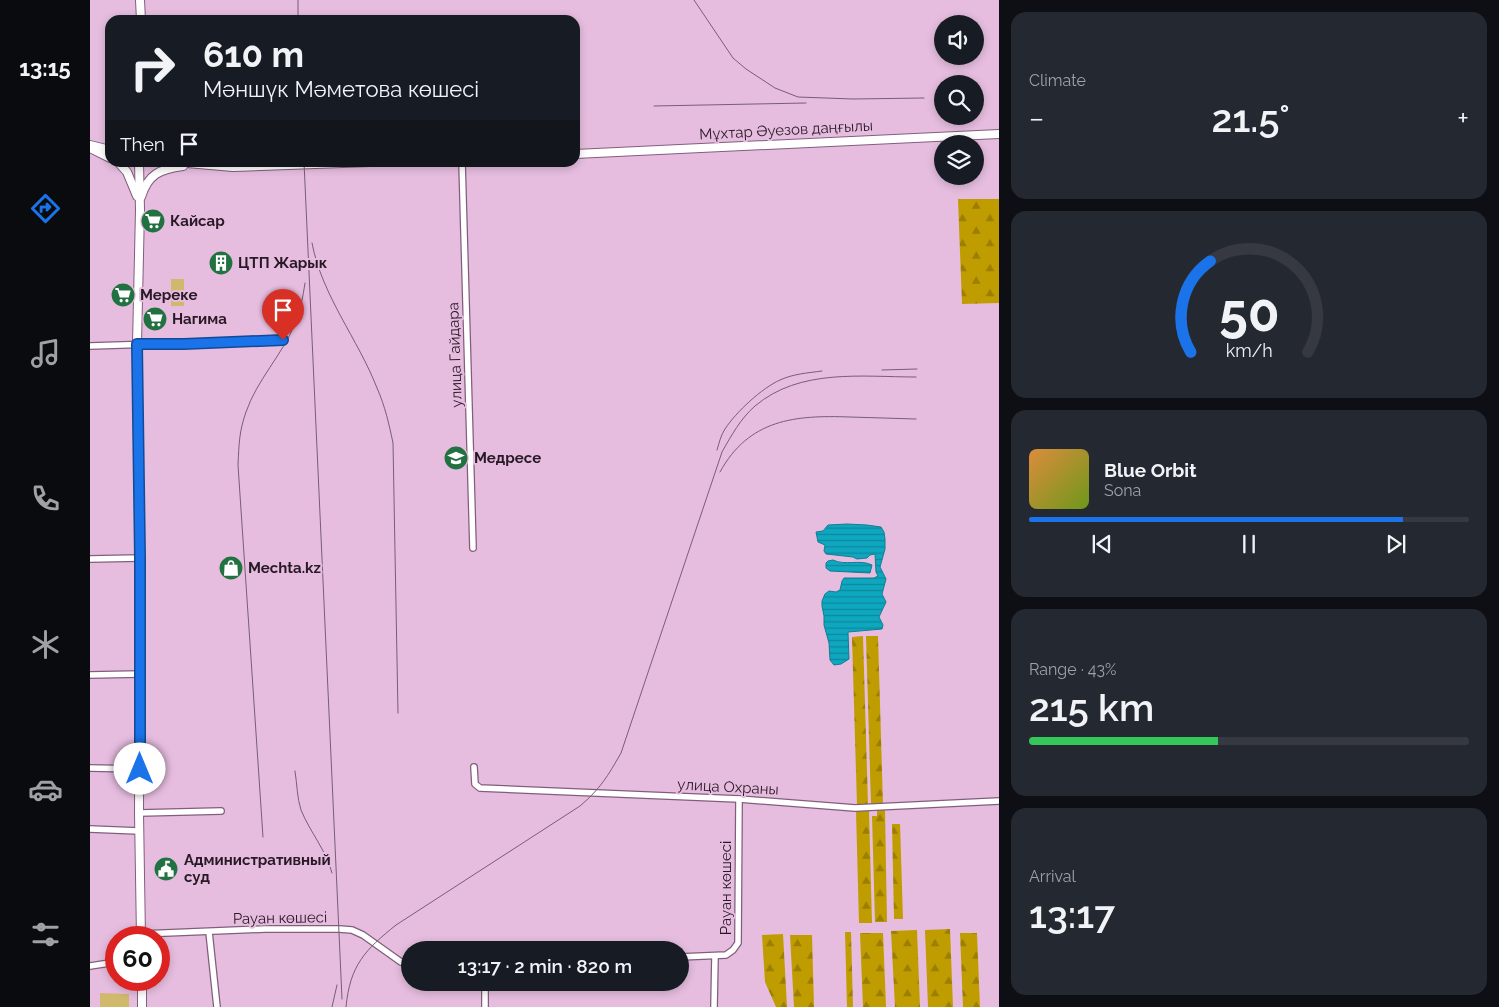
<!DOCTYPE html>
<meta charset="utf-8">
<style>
body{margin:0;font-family:Raleway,sans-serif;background:#242831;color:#f1f3f6;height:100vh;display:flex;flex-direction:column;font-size:19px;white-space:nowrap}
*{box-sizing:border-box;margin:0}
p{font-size:16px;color:#9ea1a6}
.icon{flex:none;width:28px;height:28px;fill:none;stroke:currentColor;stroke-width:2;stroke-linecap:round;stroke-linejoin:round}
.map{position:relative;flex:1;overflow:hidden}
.drawer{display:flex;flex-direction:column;gap:12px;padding:12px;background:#0d0f14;width:500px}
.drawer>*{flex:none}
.banner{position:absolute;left:15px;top:15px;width:475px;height:152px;border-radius:15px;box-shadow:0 2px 8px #0003;background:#171b24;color:#f1f3f6;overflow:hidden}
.controls{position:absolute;left:844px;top:15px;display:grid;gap:10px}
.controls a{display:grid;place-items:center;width:50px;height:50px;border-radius:50%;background:#171b24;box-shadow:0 2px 8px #0003;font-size:25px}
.speed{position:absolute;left:15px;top:926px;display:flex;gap:10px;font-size:25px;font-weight:700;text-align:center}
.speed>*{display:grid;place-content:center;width:65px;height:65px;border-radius:50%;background:#171b24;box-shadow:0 2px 8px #0003;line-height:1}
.speed .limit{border:8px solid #d22;background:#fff;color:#111}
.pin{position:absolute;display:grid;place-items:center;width:42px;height:42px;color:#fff;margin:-51px -21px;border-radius:50% 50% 50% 0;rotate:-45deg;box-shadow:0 0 5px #0007}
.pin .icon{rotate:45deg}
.me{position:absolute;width:55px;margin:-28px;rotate:0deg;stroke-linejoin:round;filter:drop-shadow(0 0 4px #0008)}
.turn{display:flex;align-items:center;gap:18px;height:105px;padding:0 15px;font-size:22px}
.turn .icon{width:65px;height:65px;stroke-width:2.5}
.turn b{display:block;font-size:35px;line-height:42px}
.then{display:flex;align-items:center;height:48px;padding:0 15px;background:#0003;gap:10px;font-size:19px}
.big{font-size:38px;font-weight:600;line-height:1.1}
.drawer .card{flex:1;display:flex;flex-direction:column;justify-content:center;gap:8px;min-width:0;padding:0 18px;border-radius:15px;background:#242831}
.drawer .dial{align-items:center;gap:0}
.dial svg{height:130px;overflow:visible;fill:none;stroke:#363941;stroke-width:7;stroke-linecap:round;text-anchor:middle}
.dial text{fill:#f1f3f6;stroke:none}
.song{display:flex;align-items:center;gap:15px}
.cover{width:60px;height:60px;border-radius:8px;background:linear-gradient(135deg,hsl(30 70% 55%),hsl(80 70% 35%))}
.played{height:5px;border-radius:2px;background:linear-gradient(90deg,#1a73e8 85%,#363941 85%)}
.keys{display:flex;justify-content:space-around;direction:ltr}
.heat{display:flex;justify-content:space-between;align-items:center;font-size:28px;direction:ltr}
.charge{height:8px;border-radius:4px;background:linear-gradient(90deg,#34c759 43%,#363941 0)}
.trip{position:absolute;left:311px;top:941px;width:288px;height:50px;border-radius:25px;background:#171b24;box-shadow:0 2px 8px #0003;font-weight:600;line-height:50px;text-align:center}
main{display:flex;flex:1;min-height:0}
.tabs{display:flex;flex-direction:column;width:90px;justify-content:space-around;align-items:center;background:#090b0e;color:#9ea1a6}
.tabs .icon{width:35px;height:35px}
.tabs .on{color:#1a73e8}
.tabs b{font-size:22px;color:#f1f3f6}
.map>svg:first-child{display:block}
.forest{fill:url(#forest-firs)}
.garden{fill:#d0b86c}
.water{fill:url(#water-rules);stroke:#157c91}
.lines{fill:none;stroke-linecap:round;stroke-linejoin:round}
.minor-casing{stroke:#825e7c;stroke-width:8}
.major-casing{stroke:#825e7c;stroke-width:10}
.minor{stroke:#fff;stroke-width:5.5}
.major{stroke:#fff;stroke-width:8}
.rail{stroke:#785e73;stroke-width:1}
.route-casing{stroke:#114b97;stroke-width:12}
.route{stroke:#1a73e8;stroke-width:9}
.labels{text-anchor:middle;stroke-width:4;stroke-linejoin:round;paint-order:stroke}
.street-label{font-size:15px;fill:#271925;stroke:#e6bddf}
.poi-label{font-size:15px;font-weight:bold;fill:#271925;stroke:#e6bddf;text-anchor:start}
</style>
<main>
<nav class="tabs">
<b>13:15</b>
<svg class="icon on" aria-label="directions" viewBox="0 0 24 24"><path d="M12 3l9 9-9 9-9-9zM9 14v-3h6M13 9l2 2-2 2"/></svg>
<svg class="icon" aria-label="music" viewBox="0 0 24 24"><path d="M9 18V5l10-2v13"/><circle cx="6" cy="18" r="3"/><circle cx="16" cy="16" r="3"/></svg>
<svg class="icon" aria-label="phone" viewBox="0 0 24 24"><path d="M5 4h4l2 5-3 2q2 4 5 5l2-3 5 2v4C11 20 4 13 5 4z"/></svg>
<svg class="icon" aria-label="climate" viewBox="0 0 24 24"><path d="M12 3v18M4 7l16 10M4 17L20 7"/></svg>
<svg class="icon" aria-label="car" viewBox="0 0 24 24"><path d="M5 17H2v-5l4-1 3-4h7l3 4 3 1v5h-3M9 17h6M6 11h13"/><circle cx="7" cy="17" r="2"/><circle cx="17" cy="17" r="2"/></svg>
<svg class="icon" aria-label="filters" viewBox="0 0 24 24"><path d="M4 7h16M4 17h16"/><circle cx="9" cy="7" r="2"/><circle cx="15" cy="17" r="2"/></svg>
</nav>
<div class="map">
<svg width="909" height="1007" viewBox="0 0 909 1007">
<defs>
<pattern id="forest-firs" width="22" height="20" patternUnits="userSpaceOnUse" patternTransform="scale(1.25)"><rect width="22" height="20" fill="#bf9c00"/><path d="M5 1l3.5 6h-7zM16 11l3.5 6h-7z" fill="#9b7e02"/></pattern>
<pattern id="water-rules" width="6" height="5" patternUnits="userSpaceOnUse" patternTransform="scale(1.25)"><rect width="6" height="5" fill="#0da7bf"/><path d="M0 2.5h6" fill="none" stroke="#0d879b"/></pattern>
</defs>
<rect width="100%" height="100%" fill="#e6bddf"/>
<g class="forest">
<polygon points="868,199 909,199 909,303 872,304"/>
<polygon points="773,636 778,805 767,805 762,637"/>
<polygon points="776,636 788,636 793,805 781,805"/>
<polygon points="787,810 795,810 797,922 785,922 782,816 787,816"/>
<polygon points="766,811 779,811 782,923 769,923"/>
<polygon points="802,824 810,824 813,919 804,919"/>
<polygon points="860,929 863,1007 838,1007 835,930"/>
<polygon points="827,930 830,1007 805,1007 801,931"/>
<polygon points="755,932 761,932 763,1007 757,1007"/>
<polygon points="770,933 793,933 796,1007 773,1007"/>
<polygon points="870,933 887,933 890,1007 873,1007"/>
<polygon points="693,934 697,1007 686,1007 675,982 672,935"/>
<polygon points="700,935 722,935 724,1007 704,1007"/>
</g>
<g class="garden">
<rect x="81" y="279" width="13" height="27"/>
<polygon points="10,993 39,994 39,1007 10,1007"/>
</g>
<g class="water">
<polygon points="757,524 777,525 791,527 794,532 795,539 795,549 790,567 796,579 792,594 796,602 789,617 793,625 792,629 758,632 759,659 751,664 744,665 740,660 739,643 734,625 734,616 732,606 732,601 735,594 739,591 746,592 750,590 752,581 754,578 784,578 788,576 786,572 785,554 780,555 777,558 767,559 763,557 736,554 734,551 735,545 728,542 726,532 733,531 738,525"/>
<path d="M743 560C755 566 770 559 782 565L780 573 740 571 736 568V563L738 561Z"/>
</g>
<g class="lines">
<defs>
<g id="minor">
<polyline points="372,162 383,548"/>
<polyline points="0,346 193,340"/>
<polyline points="0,559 50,558"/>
<polyline points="0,675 50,674"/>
<polyline points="384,767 385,784 390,788 649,799 765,808 909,801"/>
<polyline points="0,768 50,769"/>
<polyline points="49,813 131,811"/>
<polyline points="0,829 49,831"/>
<polyline points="119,932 127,1007"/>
<polyline points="51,934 175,929 249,929 262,930 273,935 311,962 320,962"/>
<polyline points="590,957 636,955 643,950 648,943 649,799"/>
<polyline points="0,966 26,962"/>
<polyline points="395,1007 395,982"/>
<polyline points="624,1007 625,956"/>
</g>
<g id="major">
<polyline points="50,0 51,20"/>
<polyline points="0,145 20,150"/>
<polyline points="0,148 20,158"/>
<polyline points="485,154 909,134"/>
<polyline points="28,162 37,172 47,196"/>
<polyline points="49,162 50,210 47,344 50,558 49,813 51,938"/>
<polyline points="86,162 143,167 280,162"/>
<path d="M51 197C58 174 70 169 93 166"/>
<polyline points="52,980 52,1007"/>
</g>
</defs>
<use href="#minor" class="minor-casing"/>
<use href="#major" class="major-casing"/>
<use href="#minor" class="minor"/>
<use href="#major" class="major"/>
<g class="rail">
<polyline points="208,0 208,20"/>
<polyline points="604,0 643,58 656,69 685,88 708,97 763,99 834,98"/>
<polyline points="564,106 716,103"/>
<polyline points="214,162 252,999"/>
<path d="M222 243C232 296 268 339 287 388 295 406 299 424 303 443L308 713"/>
<polyline points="792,370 827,369"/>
<path d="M627 450C629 443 631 435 635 429 646 412 672 388 690 380 703 374 717 373 732 371"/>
<path d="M630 472C659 419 705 415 760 417 782 418 804 418 826 419"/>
<path d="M205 771C207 783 207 798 211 810 220 832 236 850 242 873"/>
<path d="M173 837 148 465C149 444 149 432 156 412 167 380 192 355 205 324 210 312 213 297 215 283"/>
<polyline points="242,1007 247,985"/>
<path d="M256 1007C260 965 275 950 306 925L490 806C510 789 518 776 531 753L632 452C641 436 651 418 665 406 710 368 772 377 826 377"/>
</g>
</g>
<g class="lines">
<defs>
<polyline id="route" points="50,769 50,558 47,344 94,344 193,340"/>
</defs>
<use href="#route" class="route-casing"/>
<use href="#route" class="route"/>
</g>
<defs>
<symbol id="supermarket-disc" viewBox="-11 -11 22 22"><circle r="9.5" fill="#227140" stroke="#e6bddf"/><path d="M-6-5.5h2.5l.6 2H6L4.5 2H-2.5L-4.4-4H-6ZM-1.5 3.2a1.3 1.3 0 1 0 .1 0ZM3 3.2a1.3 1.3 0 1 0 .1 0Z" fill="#fff"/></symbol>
<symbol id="building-disc" viewBox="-11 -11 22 22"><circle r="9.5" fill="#227140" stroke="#e6bddf"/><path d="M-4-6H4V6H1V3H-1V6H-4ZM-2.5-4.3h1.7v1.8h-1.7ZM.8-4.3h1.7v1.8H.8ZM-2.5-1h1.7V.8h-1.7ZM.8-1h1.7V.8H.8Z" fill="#fff"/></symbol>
<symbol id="school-disc" viewBox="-11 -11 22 22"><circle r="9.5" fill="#227140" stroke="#e6bddf"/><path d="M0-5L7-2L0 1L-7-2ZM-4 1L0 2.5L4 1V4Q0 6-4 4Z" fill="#fff"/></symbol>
<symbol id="shop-disc" viewBox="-11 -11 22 22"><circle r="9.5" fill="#227140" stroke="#e6bddf"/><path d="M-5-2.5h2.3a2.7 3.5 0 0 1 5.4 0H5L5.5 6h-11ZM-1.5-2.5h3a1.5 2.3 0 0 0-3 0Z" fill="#fff"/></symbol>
<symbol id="civic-disc" viewBox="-11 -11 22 22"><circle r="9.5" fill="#227140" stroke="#e6bddf"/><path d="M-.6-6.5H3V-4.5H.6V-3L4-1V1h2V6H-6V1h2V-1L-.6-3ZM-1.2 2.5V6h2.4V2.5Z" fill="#fff"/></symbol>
</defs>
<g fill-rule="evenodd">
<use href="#supermarket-disc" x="49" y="207" width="28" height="28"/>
<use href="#building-disc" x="117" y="249" width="28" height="28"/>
<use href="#supermarket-disc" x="19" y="281" width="28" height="28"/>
<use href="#supermarket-disc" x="51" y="305" width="28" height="28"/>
<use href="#school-disc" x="352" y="444" width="28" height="28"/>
<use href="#shop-disc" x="127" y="554" width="28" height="28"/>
<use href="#civic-disc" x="62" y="855" width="28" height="28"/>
</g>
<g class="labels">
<g class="street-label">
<text transform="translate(696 130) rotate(-3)" y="5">Мұхтар Әуезов даңғылы</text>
<text transform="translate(365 355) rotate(-92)" y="5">улица Гайдара</text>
<text transform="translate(638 787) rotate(3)" y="5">улица Охраны</text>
<text transform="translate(636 888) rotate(-90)" y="5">Рауан көшесі</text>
<text transform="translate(190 918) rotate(-1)" y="5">Рауан көшесі</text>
</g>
<g class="poi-label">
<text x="80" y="226">Кайсар</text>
<text x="148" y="268">ЦТП Жарык</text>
<text x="50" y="300">Мереке</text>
<text x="82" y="324">Нагима</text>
<text x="384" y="463">Медресе</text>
<text x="158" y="573">Mechta.kz</text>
<text x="94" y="865">Административный<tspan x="94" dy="17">суд</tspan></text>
</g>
</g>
</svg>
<div class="controls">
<a><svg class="icon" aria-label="sound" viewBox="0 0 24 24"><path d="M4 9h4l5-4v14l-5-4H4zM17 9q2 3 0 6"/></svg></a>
<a><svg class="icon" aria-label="search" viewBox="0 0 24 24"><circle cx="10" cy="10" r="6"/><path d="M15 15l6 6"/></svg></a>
<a><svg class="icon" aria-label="layers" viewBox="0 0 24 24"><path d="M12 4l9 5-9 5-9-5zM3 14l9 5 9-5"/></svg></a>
</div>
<div class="speed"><div class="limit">60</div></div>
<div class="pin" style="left:193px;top:340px;background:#d93025"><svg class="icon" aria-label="arrive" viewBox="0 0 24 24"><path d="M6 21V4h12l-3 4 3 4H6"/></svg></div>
<svg class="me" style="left:50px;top:769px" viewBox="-20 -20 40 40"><circle r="19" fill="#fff"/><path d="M0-13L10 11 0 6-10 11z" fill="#1a73e8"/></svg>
<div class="trip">13:17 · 2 min · 820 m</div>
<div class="banner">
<div class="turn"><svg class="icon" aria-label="right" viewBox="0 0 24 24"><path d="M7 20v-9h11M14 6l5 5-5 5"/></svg><div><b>610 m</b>Мәншүк Мәметова көшесі</div></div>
<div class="then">Then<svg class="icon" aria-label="arrive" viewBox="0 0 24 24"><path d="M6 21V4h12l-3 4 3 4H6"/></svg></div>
</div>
</div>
<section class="drawer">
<div class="card"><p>Climate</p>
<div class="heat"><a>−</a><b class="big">21.5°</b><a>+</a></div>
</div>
<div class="card dial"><svg viewBox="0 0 100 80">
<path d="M14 69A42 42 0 1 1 86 69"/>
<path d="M14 69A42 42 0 0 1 26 13" stroke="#1a73e8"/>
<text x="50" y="56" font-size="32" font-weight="700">50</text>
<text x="50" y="72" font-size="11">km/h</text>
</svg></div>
<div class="card">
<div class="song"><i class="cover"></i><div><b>Blue Orbit</b><p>Sona</p></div></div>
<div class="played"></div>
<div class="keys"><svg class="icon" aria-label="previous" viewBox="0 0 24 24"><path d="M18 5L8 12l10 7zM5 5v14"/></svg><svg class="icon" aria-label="pause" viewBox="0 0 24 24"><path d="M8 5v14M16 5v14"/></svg><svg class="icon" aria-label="next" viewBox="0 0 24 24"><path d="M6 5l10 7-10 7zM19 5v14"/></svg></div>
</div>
<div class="card"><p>Range · 43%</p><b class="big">215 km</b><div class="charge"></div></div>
<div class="card"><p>Arrival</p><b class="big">13:17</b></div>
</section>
</main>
